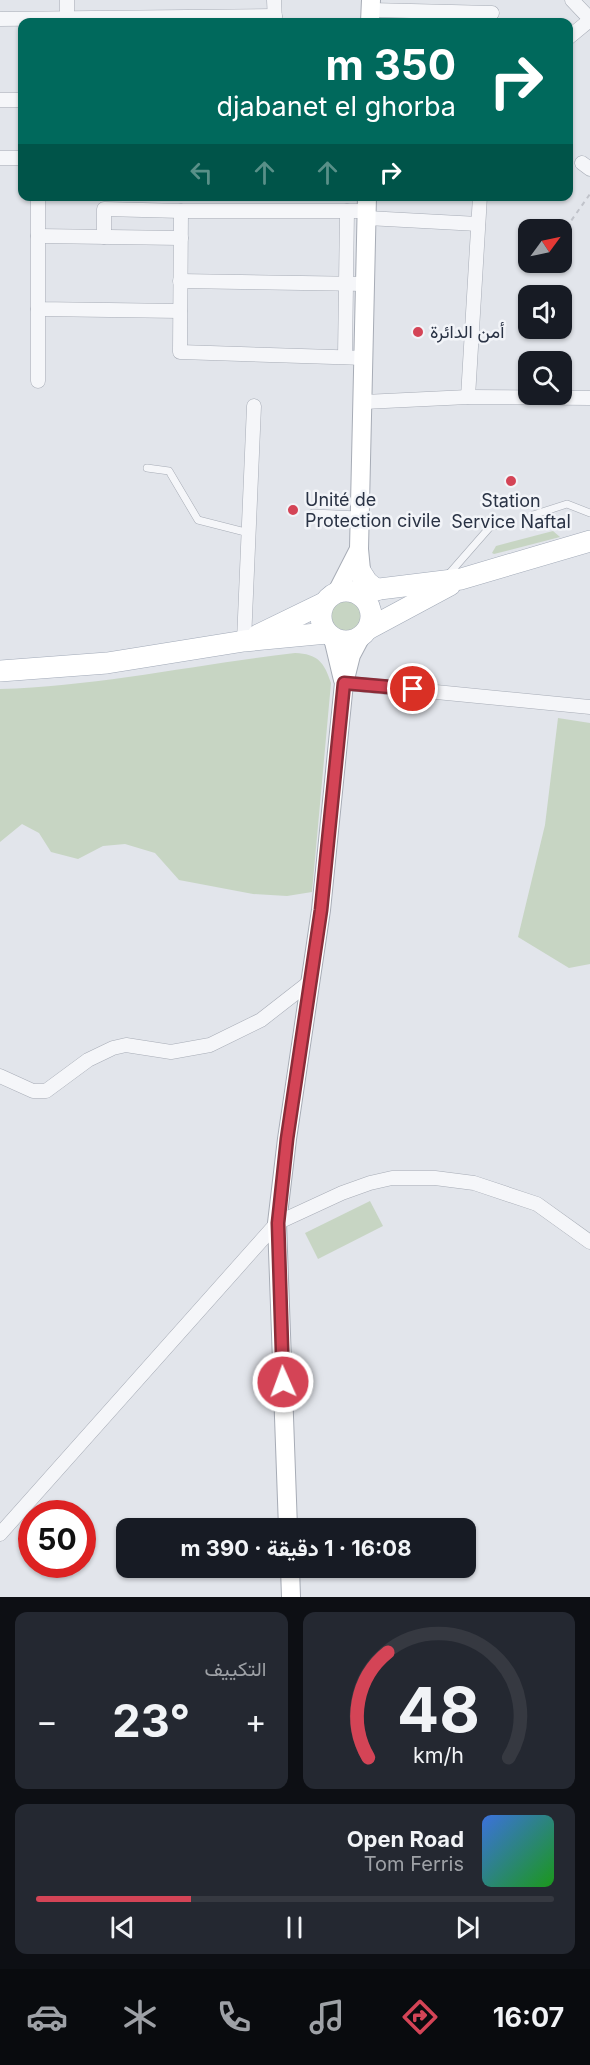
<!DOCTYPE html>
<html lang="ar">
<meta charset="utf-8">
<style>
body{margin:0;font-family:Inter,Vazirmatn,sans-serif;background:#242831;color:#f1f3f6;direction:rtl;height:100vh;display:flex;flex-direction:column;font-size:22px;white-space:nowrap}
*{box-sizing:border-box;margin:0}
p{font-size:20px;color:#9ea1a6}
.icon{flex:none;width:33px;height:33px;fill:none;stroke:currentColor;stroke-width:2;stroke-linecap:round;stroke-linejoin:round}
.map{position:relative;height:1597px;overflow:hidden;direction:ltr}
.sheet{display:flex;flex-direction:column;gap:15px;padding:15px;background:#0d0f14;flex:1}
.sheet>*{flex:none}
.banner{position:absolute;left:18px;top:18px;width:555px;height:183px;border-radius:12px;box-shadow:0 2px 4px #0004;direction:rtl;background:#00695c;color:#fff;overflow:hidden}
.needle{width:39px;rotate:57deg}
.fabs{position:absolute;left:518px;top:219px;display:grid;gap:12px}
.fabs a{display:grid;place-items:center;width:54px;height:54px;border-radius:12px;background:#171b24;box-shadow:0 2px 4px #0004;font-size:30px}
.speed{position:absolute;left:18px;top:1500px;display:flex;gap:12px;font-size:30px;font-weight:700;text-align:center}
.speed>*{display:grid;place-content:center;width:78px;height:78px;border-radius:50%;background:#171b24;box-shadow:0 2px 4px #0004;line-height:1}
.speed .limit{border:9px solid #d22;background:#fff;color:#111}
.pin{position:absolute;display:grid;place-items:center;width:51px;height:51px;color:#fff;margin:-26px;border:3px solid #fff;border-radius:50%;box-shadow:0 2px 6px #0007}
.me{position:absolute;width:66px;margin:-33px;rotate:358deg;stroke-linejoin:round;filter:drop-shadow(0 0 4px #0008)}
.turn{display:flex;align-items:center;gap:21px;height:126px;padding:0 18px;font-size:27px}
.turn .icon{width:78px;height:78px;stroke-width:2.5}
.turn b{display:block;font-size:42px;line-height:51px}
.lanes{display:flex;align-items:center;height:57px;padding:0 18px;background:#0003;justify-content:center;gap:30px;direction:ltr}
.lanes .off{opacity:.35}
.big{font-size:45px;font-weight:700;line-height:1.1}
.sheet .card{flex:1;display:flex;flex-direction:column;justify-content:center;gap:9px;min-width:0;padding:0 21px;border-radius:12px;background:#242831}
.sheet .dial{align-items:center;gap:0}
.dial svg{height:156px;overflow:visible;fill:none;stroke:#363941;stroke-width:7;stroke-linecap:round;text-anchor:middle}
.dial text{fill:#f1f3f6;stroke:none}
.song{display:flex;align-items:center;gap:18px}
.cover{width:72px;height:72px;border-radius:9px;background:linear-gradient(135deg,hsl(220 70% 55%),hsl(120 70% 35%))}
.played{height:6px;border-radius:3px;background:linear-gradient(90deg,#d44456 30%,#363941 30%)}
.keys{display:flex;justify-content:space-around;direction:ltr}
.heat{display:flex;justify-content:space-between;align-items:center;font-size:33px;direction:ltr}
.sheet .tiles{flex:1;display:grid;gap:15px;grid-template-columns:1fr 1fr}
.card:last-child{grid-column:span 2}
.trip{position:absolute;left:116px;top:1518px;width:360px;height:60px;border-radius:12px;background:#171b24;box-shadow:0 2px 4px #0004;font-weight:700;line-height:60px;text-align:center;direction:rtl}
.tab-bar{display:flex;height:96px;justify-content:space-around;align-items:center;background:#090b0e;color:#9ea1a6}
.tab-bar .icon{width:42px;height:42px}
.tab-bar .selected{color:#d44456}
.tab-bar b{font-size:27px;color:#f1f3f6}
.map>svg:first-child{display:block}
.green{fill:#c7d5c3}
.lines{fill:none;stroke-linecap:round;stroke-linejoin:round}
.lane-casing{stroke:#a7acb6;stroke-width:8}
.street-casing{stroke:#a7acb6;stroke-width:15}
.secondary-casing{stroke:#a7acb6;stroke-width:20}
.primary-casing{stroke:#a1a9b7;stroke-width:22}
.path{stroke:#c0c3ca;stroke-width:2;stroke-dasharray:4.5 4.5;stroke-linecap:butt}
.lane{stroke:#f5f6f9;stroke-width:7}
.street{stroke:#f5f6f9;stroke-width:14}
.secondary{stroke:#fff;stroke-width:18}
.primary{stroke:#fff;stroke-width:21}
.route-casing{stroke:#8a2c38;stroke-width:15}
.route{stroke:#d44456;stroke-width:10}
.poi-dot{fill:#d44456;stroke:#f2f4f8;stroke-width:2}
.labels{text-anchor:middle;stroke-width:5;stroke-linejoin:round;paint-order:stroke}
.poi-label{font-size:18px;fill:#293244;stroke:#f2f4f8;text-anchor:start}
</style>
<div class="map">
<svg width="590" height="1597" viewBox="0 0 590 1597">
<rect width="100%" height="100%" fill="#e2e5eb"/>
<g class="green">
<polygon points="553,531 560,537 494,554 492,553 496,546"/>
<circle cx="346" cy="616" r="16"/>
<path d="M295 653C318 654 324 662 331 683L312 892 287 896 253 894 179 880 155 853 125 844 103 846 78 859 51 852 39 833 22 824 0 842V689C99 686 197 664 295 653Z"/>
<polygon points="558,718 590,723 590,964 569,968 518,937 545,825"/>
<polygon points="370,1201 383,1226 318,1259 305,1233"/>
</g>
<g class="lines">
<defs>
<g id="lane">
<polyline points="147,468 169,471 198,520 249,533"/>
<polyline points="313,513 358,515"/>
<polyline points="533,515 567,504 590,513"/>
<polyline points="448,575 490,527 502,524"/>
</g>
<g id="street">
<polyline points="274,0 275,22"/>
<polyline points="572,0 590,19"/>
<polyline points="371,10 492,13"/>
<polyline points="0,19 275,16"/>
<polyline points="67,22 67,0"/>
<polyline points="568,38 590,20"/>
<polyline points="0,100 22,100"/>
<polyline points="0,158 22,158"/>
<polyline points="582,163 590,169"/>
<polyline points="38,196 38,309 180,311"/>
<polyline points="367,218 478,224"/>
<polyline points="38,236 181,238"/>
<polyline points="104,237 104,209 181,211"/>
<polyline points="180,281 366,284"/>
<polyline points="38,309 38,381"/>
<polyline points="345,357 347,211"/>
<polyline points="365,358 180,352 181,211 367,211"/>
<polyline points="468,397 480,196"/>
<polyline points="364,402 468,397 590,398"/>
<polyline points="244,641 254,406"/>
<polyline points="344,683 590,707"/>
<polyline points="0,1076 33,1091 46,1091 88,1060 113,1048 126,1045 171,1052 210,1045 261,1020 311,981"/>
<polyline points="0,1534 277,1223 342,1193 370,1183 392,1178 435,1178 474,1183 537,1204 590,1242"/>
</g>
<g id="secondary">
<polyline points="370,22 371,0"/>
<polyline points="367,196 359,549 363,591 368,603"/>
<polyline points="337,592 358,551"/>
<polyline points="333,638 343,680"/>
<polyline points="288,1528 277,1223 287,1139 321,910 344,683 351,655 360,638"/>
<polyline points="290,1568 291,1597"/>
</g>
<g id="primary">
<polyline points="360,571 367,582 377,590"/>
<circle cx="346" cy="616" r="25"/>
<polyline points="355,592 461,579 590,541"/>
<polyline points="368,629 450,585"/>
<polyline points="258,635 324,603"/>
<polyline points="0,671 107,663 244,641 327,633"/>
</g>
</defs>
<use href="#lane" class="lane-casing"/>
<use href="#street" class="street-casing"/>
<use href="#secondary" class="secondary-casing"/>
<use href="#primary" class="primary-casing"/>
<polyline class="path" points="561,235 590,194"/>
<use href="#lane" class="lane"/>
<use href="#street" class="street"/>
<use href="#secondary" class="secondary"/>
<use href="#primary" class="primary"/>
</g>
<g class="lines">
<defs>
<polyline id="route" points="283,1382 278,1223 287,1139 321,910 344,683 413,689"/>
</defs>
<use href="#route" class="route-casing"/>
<use href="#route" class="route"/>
</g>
<g class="poi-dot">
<circle cx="418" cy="332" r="6"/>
<circle cx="511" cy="481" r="6"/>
<circle cx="293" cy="510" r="6"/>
</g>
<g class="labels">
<g class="poi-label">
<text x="430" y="338">أمن الدائرة</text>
<text x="305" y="506">Unité de<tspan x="305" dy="21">Protection civile</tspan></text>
<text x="511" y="507" text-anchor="middle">Station<tspan x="511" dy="21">Service Naftal</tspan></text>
</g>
</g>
</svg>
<div class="fabs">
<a><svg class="needle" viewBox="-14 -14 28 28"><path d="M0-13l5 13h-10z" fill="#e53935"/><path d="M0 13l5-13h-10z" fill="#9ea1a6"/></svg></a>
<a><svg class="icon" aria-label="sound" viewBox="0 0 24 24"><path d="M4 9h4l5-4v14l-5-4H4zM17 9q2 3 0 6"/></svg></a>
<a><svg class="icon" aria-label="search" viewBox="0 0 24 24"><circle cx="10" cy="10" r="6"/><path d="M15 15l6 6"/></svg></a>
</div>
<div class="speed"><div class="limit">50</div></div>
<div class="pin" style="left:413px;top:689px;background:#d93025"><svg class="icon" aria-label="arrive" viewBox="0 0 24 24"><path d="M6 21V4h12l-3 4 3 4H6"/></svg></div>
<svg class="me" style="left:283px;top:1382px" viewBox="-20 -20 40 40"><circle r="17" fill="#d44456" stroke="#fff" stroke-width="3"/><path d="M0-11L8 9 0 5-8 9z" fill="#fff"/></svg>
<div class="trip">16:08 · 1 دقيقة · 390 m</div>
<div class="banner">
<div class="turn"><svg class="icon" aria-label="right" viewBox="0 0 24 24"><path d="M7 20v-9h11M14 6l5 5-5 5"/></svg><div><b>350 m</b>djabanet el ghorba</div></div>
<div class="lanes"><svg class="icon off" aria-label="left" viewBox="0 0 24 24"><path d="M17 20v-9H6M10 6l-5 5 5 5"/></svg><svg class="icon off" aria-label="ahead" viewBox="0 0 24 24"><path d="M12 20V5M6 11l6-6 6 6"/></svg><svg class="icon off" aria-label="ahead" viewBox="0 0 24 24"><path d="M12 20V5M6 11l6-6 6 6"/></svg><svg class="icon" aria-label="right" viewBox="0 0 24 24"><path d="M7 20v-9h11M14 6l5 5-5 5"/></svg></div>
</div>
</div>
<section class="sheet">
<div class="tiles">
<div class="card dial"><svg viewBox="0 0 100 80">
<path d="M14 69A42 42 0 1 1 86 69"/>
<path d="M14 69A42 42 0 0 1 24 15" stroke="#d44456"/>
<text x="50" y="56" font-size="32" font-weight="700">48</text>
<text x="50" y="72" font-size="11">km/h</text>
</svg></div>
<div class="card"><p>التكييف</p>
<div class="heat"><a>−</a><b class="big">23°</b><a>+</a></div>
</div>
<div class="card">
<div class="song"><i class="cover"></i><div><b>Open Road</b><p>Tom Ferris</p></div></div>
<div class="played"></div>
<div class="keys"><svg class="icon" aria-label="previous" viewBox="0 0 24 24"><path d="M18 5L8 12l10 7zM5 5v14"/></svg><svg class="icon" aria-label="pause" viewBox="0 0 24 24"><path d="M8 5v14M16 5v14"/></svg><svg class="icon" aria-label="next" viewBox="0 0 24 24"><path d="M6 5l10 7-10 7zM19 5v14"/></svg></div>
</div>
</div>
</section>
<nav class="tab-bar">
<b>16:07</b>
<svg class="icon selected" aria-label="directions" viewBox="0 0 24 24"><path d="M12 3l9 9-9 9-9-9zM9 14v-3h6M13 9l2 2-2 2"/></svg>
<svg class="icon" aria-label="music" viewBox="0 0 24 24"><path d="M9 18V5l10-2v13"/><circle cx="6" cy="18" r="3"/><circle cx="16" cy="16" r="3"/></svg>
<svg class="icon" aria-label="phone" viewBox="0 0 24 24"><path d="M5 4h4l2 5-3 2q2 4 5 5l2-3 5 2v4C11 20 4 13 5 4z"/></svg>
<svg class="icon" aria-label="climate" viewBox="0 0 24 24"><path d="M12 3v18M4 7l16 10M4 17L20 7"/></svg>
<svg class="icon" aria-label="car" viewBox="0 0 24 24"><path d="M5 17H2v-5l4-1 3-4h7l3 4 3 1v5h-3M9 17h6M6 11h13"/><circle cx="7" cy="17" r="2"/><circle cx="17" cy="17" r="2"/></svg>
</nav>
